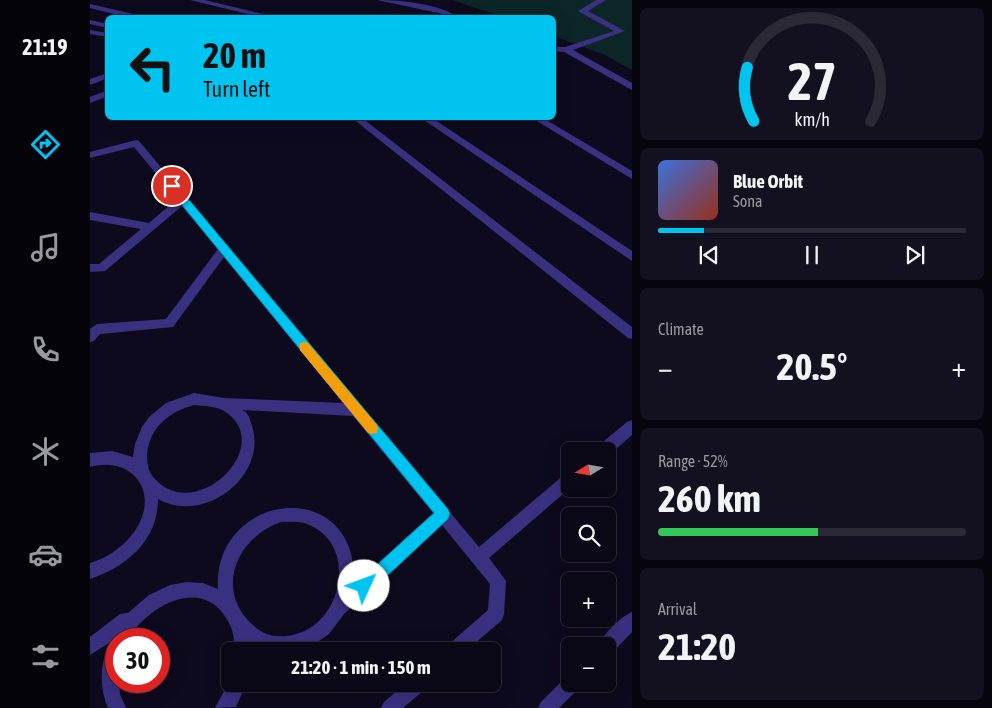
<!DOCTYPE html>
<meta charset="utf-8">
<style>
body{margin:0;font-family:"Asap Condensed",sans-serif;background:#13111f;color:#f1f3f6;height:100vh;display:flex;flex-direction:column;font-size:19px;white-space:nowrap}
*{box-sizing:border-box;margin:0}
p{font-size:16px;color:#999aa1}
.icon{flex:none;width:28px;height:28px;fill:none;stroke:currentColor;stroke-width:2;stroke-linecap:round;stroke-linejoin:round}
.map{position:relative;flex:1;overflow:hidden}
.details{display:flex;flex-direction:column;gap:8px;padding:8px;background:#06040c;width:360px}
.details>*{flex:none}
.top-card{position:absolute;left:15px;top:15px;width:451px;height:105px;border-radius:8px;box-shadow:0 5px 20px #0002,0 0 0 1px #2a2935;background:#00c4f0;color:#111;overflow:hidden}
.needle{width:32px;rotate:259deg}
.tools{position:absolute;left:471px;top:442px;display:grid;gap:10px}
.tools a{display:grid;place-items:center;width:55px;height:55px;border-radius:8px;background:#0a0816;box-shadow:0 5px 20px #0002,0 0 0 1px #2a2935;font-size:25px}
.speed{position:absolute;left:15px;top:628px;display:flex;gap:10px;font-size:25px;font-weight:700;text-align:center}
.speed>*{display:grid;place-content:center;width:65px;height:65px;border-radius:50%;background:#0a0816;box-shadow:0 5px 20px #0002,0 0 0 1px #2a2935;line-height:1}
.speed .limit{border:8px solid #d22;background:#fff;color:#111}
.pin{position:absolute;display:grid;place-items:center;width:42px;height:42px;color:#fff;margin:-21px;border:2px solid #fff;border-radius:50%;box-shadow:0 1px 5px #0007}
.me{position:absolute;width:55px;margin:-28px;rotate:47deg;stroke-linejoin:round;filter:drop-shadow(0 0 4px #0008)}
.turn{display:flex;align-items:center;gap:18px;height:105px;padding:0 15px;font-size:22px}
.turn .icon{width:65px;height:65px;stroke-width:2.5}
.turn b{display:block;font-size:35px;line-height:42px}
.big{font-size:38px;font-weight:700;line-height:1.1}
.details .tile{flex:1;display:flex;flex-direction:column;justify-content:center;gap:8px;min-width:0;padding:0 18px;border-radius:8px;background:#13111f}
.details .dial{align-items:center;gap:0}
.dial svg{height:130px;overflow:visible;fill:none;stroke:#2a2935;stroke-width:7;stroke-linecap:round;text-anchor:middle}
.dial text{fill:#f1f3f6;stroke:none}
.song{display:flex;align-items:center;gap:15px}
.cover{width:60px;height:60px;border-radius:8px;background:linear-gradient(135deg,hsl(220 70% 55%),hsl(10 70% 35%))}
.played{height:5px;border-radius:2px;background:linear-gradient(90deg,#00c4f0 15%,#2a2935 15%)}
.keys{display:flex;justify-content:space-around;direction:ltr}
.heat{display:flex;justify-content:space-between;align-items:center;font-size:28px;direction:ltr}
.charge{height:8px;border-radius:4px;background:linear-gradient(90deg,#34c759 52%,#2a2935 0)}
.trip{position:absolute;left:131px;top:642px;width:280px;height:50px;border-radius:8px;background:#0a0816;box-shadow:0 5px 20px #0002,0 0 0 1px #2a2935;font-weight:700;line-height:50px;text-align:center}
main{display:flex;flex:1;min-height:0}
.tab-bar{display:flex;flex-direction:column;width:90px;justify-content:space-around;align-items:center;background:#040309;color:#999aa1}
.tab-bar .icon{width:35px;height:35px}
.tab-bar .on{color:#00c4f0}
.tab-bar b{font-size:22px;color:#f1f3f6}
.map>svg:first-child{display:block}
.green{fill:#0c2627}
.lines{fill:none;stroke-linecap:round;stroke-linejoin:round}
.minor{fill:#3a3080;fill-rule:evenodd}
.route{fill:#00c4f0;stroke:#007f9c}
.slow{fill:#f59e0b}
</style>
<main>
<nav class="tab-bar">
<b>21:19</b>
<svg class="icon on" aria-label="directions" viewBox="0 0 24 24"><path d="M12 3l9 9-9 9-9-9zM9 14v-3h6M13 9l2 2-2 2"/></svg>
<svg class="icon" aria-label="music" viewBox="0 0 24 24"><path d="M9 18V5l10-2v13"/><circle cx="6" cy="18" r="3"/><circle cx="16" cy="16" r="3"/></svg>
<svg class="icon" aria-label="phone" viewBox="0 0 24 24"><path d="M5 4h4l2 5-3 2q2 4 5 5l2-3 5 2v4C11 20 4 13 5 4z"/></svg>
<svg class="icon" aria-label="climate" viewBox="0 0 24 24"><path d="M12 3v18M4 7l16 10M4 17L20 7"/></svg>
<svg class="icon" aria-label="car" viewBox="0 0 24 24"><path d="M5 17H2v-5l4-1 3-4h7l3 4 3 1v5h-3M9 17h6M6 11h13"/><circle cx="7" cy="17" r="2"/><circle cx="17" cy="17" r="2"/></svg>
<svg class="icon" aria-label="filters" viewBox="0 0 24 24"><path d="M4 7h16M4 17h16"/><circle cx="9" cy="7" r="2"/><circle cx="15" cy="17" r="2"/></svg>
</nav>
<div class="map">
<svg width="542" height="708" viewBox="0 0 542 708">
<rect width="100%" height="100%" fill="#0e0a1d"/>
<polygon class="green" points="362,0 542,0 542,70 515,55 464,36 464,18 413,17"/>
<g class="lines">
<g class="minor">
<polygon points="100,0 114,0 191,18 174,18"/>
<path d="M287 0C309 0 352 4 369 18H359L353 14Z"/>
<polygon points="506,0 516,0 498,11 535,31 483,50 542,83 542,90 474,52 464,51 464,47 475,47 524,31 488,11"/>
<polygon points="0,4 52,16 56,18 40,18 0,8"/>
<polygon points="0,20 18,24 18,28 0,24"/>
<polygon points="0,30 18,33 18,37 0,34"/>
<polygon points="18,73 18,78 0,85 0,79"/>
<polygon points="18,90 18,96 0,103 0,97"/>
<polygon points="262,118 272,118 542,327 542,339 538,338"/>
<polygon points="331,118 342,118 542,251 542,261"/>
<polygon points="442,118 453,118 542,171 542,179"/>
<path d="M46 140 49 141 389 547 475 474 480 472V488L399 558 416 581 414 614 412 620 376 651H356L358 645 398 610 400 584 352 525 254 614 239 634 226 643 204 651H177L161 645 162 651H146C144 643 144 633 140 625 116 574 60 603 38 639H26V681H29L30 694 36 708H18C9 687 10 664 19 643L0 655V637L30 614 38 613 59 595 80 585 97 582 113 583 128 589C122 491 270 473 264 585L343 513 263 416 153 410C159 414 160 419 162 426 178 476 114 525 68 499 68 541 36 567 0 579V563C21 557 40 542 50 522 67 485 37 456 0 467V453L22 451 43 457 45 444 52 427 59 417 76 403 104 393 134 398 253 403 134 257 83 327 10 334 4 341 0 342V329L7 324 76 319 128 249 92 206 15 271 0 272V264H9L51 229 0 220V212L59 223 87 199 44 147 0 158V152ZM104 405C113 406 126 406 134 411 188 444 106 526 64 478 58 472 57 462 57 454 60 427 79 412 104 405ZM191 522C200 522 209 521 217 524 272 545 251 632 196 636 183 637 174 635 164 626 124 592 145 538 191 522Z"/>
<polygon points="542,420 542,435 518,456 518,451 506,451 508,446 537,422"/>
<path d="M542 612V632L523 652 518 654V646H509C513 634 530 617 542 612Z"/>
<polygon points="480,676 480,684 489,684 487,690 469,708 448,708 451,702 475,678"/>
<polygon points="140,680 140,684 156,684 146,707 125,708"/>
<polygon points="315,684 337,684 334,690 313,708 291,708 294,702"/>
</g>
</g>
<polygon class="route" points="82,182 85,183 358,509 360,514 358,519 280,592 274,594 269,592 267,586 269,581 344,513 78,188 78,183"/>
<polygon class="slow" points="214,342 218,343 287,425 288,429 287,433 282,434 278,433 210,350 209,346 210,343"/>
</svg>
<div class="tools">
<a><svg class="needle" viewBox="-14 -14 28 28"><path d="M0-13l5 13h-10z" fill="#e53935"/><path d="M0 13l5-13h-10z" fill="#999aa1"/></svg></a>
<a><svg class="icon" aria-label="search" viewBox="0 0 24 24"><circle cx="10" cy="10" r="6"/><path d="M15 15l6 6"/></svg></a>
<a>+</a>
<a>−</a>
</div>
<div class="speed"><div class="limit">30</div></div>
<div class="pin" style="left:82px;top:186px;background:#d93025"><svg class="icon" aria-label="arrive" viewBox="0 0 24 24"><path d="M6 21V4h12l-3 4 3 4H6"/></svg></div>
<svg class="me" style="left:274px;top:586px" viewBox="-20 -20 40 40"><circle r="19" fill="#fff"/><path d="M0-13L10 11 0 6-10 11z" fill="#00c4f0"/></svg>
<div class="trip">21:20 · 1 min · 150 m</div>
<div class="top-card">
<div class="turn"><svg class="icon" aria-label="left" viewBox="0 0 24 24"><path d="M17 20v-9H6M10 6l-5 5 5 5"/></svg><div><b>20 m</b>Turn left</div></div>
</div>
</div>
<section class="details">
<div class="tile dial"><svg viewBox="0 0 100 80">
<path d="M14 69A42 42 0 1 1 86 69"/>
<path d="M14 69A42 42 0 0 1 10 36" stroke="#00c4f0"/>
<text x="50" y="56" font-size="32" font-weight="700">27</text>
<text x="50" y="72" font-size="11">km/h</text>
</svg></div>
<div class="tile">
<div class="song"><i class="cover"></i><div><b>Blue Orbit</b><p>Sona</p></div></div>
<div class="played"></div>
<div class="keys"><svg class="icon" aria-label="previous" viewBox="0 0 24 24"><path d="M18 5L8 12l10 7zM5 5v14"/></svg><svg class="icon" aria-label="pause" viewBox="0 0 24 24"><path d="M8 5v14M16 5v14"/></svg><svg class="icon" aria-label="next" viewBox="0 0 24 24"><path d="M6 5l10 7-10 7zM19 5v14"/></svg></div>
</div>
<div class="tile"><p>Climate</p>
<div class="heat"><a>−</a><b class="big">20.5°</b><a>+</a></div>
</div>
<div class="tile"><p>Range · 52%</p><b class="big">260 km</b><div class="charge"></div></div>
<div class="tile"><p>Arrival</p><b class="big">21:20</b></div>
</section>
</main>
